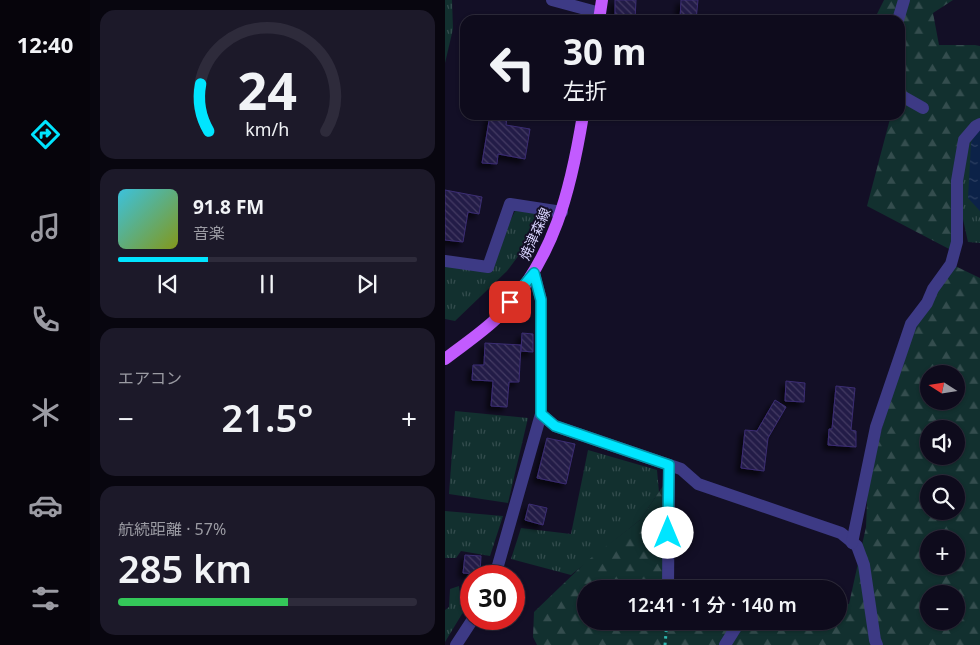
<!DOCTYPE html>
<html lang="ja">
<meta charset="utf-8">
<style>
body{margin:0;font-family:"Noto Sans","Noto Sans JP",sans-serif;background:#1c1929;color:#f1f3f6;height:100vh;display:flex;flex-direction:column;font-size:19px;white-space:nowrap}
*{box-sizing:border-box;margin:0}
p{font-size:16px;color:#9b9ba3}
.icon{flex:none;width:28px;height:28px;fill:none;stroke:currentColor;stroke-width:2;stroke-linecap:round;stroke-linejoin:round}
.map{position:relative;flex:1;overflow:hidden}
.side{display:flex;flex-direction:column;gap:10px;padding:10px;background:#08060f;width:355px}
.side>*{flex:none}
.top-card{position:absolute;left:15px;top:15px;width:445px;height:105px;border-radius:15px;box-shadow:0 1px 4px #0004,0 0 0 1px #2e2b3b;background:#0e0b1c;color:#f1f3f6;overflow:hidden}
.needle{width:32px;rotate:282deg}
.controls{position:absolute;left:475px;top:365px;display:grid;gap:10px}
.controls a{display:grid;place-items:center;width:45px;height:45px;border-radius:50%;background:#0e0b1c;box-shadow:0 1px 4px #0004,0 0 0 1px #2e2b3b;font-size:25px}
.speed{position:absolute;left:15px;top:565px;display:flex;gap:10px;font-size:25px;font-weight:700;text-align:center}
.speed>*{display:grid;place-content:center;width:65px;height:65px;border-radius:50%;background:#0e0b1c;box-shadow:0 1px 4px #0004,0 0 0 1px #2e2b3b;line-height:1}
.speed .limit{border:8px solid #d22;background:#fff;color:#111}
.pin{position:absolute;display:grid;place-items:center;width:42px;height:42px;color:#fff;margin:-21px;border-radius:10px;box-shadow:0 2px 8px #0006}
.me{position:absolute;width:55px;margin:-28px;rotate:0deg;stroke-linejoin:round;filter:drop-shadow(0 0 4px #0008)}
.turn{display:flex;align-items:center;gap:18px;height:105px;padding:0 20px;font-size:22px}
.turn .icon{width:65px;height:65px;stroke-width:2.5}
.turn b{display:block;font-size:35px;line-height:42px}
.big{font-size:38px;font-weight:600;line-height:1.1}
.side .widget{flex:1;display:flex;flex-direction:column;justify-content:center;gap:8px;min-width:0;padding:0 18px;border-radius:15px;background:#1c1929}
.side .dial{align-items:center;gap:0}
.dial svg{height:130px;overflow:visible;fill:none;stroke:#2e2b3b;stroke-width:7;stroke-linecap:round;text-anchor:middle}
.dial text{fill:#f1f3f6;stroke:none}
.song{display:flex;align-items:center;gap:15px}
.cover{width:60px;height:60px;border-radius:8px;background:linear-gradient(135deg,hsl(190 70% 55%),hsl(70 70% 35%))}
.played{height:5px;border-radius:2px;background:linear-gradient(90deg,#00e5ff 30%,#2e2b3b 30%)}
.keys{display:flex;justify-content:space-around;direction:ltr}
.heat{display:flex;justify-content:space-between;align-items:center;font-size:28px;direction:ltr}
.charge{height:8px;border-radius:4px;background:linear-gradient(90deg,#34c759 57%,#2e2b3b 0)}
.trip{position:absolute;left:132px;top:580px;width:270px;height:50px;border-radius:25px;background:#0e0b1c;box-shadow:0 1px 4px #0004,0 0 0 1px #2e2b3b;font-weight:600;line-height:50px;text-align:center}
main{display:flex;flex:1;min-height:0}
.tab-bar{display:flex;flex-direction:column;width:90px;justify-content:space-around;align-items:center;background:#06040b;color:#9b9ba3}
.tab-bar .icon{width:35px;height:35px}
.tab-bar .selected{color:#00e5ff}
.tab-bar b{font-size:22px;color:#f1f3f6}
.map>svg:first-child{display:block}
.grass{fill:url(#grass-tufts)}
.forest{fill:url(#forest-firs);fill-rule:evenodd}
.water{fill:url(#water-ripples)}
.building{fill:url(#building-back-hatch);stroke:#3b2d73;filter:url(#shadow)}
.lines{fill:none;stroke-linecap:round;stroke-linejoin:round}
.path{stroke:#2fb8b0;stroke-width:3;stroke-dasharray:2.5 4;stroke-linecap:butt}
.minor{stroke:#3d3a85;stroke-width:12}
.major{stroke:#c25bff;stroke-width:12}
.route-casing{stroke:#0095a6;stroke-width:12}
.route{stroke:#00e5ff;stroke-width:9}
.labels{text-anchor:middle;stroke-width:4;stroke-linejoin:round;paint-order:stroke}
.street-label{font-size:14px;fill:#d9d4ff;stroke:#130f26}
</style>
<main>
<nav class="tab-bar">
<b>12:40</b>
<svg class="icon selected" aria-label="directions" viewBox="0 0 24 24"><path d="M12 3l9 9-9 9-9-9zM9 14v-3h6M13 9l2 2-2 2"/></svg>
<svg class="icon" aria-label="music" viewBox="0 0 24 24"><path d="M9 18V5l10-2v13"/><circle cx="6" cy="18" r="3"/><circle cx="16" cy="16" r="3"/></svg>
<svg class="icon" aria-label="phone" viewBox="0 0 24 24"><path d="M5 4h4l2 5-3 2q2 4 5 5l2-3 5 2v4C11 20 4 13 5 4z"/></svg>
<svg class="icon" aria-label="climate" viewBox="0 0 24 24"><path d="M12 3v18M4 7l16 10M4 17L20 7"/></svg>
<svg class="icon" aria-label="car" viewBox="0 0 24 24"><path d="M5 17H2v-5l4-1 3-4h7l3 4 3 1v5h-3M9 17h6M6 11h13"/><circle cx="7" cy="17" r="2"/><circle cx="17" cy="17" r="2"/></svg>
<svg class="icon" aria-label="filters" viewBox="0 0 24 24"><path d="M4 7h16M4 17h16"/><circle cx="9" cy="7" r="2"/><circle cx="15" cy="17" r="2"/></svg>
</nav>
<section class="side">
<div class="widget dial"><svg viewBox="0 0 100 80">
<path d="M14 69A42 42 0 1 1 86 69"/>
<path d="M14 69A42 42 0 0 1 9 40" stroke="#00e5ff"/>
<text x="50" y="56" font-size="32" font-weight="700">24</text>
<text x="50" y="72" font-size="11">km/h</text>
</svg></div>
<div class="widget">
<div class="song"><i class="cover"></i><div><b>91.8 FM</b><p>音楽</p></div></div>
<div class="played"></div>
<div class="keys"><svg class="icon" aria-label="previous" viewBox="0 0 24 24"><path d="M18 5L8 12l10 7zM5 5v14"/></svg><svg class="icon" aria-label="pause" viewBox="0 0 24 24"><path d="M8 5v14M16 5v14"/></svg><svg class="icon" aria-label="next" viewBox="0 0 24 24"><path d="M6 5l10 7-10 7zM19 5v14"/></svg></div>
</div>
<div class="widget"><p>エアコン</p>
<div class="heat"><a>−</a><b class="big">21.5°</b><a>+</a></div>
</div>
<div class="widget"><p>航続距離 · 57%</p><b class="big">285 km</b><div class="charge"></div></div>
</section>
<div class="map">
<svg width="535" height="645" viewBox="0 0 535 645">
<defs>
<pattern id="grass-tufts" width="24" height="20" patternUnits="userSpaceOnUse" patternTransform="scale(1.25)"><rect width="24" height="20" fill="#12302f"/><path d="M3 7l-1-3M5 7V3M7 7l1-3M15 17l-1-3M17 17v-4M19 17l1-3" fill="none" stroke="#344d4e"/></pattern>
<pattern id="forest-firs" width="22" height="20" patternUnits="userSpaceOnUse" patternTransform="scale(1.25)"><rect width="22" height="20" fill="#12302f"/><path d="M5 1l3.5 6h-7zM16 11l3.5 6h-7z" fill="#344d4e"/></pattern>
<pattern id="water-ripples" width="26" height="14" patternUnits="userSpaceOnUse" patternTransform="scale(1.25)"><rect width="26" height="14" fill="#0c2248"/><path d="M2 4q2-2 4 0t4 0M15 11q2-2 4 0t4 0" fill="none" stroke="#2f4163"/></pattern>
<pattern id="building-back-hatch" width="6" height="6" patternUnits="userSpaceOnUse" patternTransform="scale(1.25)"><rect width="6" height="6" fill="#241b47"/><path d="M-1 5l2 2M0 0l6 6M5-1l2 2" fill="none" stroke="#433b63"/></pattern>
<filter id="shadow"><feDropShadow dx="-4.5" dy="4.5" stdDeviation="2.5" flood-color="#0009"/></filter>
</defs>
<rect width="100%" height="100%" fill="#130f26"/>
<g class="grass">
<polygon points="0,0 7,0 8,29 0,63"/>
<polygon points="535,124 535,243 523,242 512,192 519,140"/>
<polygon points="70,211 93,212 80,247 62,271 10,321 0,319 0,266 41,270"/>
<polygon points="10,411 83,418 63,503 4,494"/>
<polygon points="143,450 212,470 214,492 195,520 126,575 66,559 76,528 126,534"/>
<polygon points="0,511 58,516 45,556 16,551 11,558 0,558"/>
<polygon points="14,586 16,604 26,592 26,606 17,614 0,642 0,610 4,607 5,589"/>
</g>
<g class="forest">
<polygon points="439,0 508,0 488,13 494,45 530,45 535,46 535,124 519,132 506,250 422,206 446,115 455,115 455,20 429,20"/>
<path d="M506 264 535 278V645H92L88 637 89 612 142 561 195 520 224 477 223 589H141V621H282L293 624 332 628 335 621H394V601L404 604 421 527 423 478 466 324ZM484 374H511V401H484ZM484 429H511V456H484ZM484 484H511V511H484ZM484 539H511V566H484ZM484 594H511V621H484Z"/>
</g>
<polygon class="water" points="533,129 535,129 535,211 523,198 526,143"/>
<g class="building">
<polygon points="170,0 191,0 190,20 170,20"/>
<polygon points="236,0 253,0 251,20 235,20"/>
<polygon points="45,115 62,118 61,125 85,129 80,159 53,154 52,164 37,163"/>
<polygon points="0,190 37,197 34,214 23,212 18,242 0,240"/>
<polygon points="77,333 88,334 88,352 76,351"/>
<polygon points="40,343 76,345 74,382 64,382 62,407 46,406 48,381 27,380 28,365 39,365"/>
<polygon points="341,381 360,383 359,402 340,401"/>
<polygon points="391,386 410,388 406,430 411,431 411,447 383,445 384,429 387,429"/>
<polygon points="330,400 341,407 323,438 319,471 296,468 300,430 312,431"/>
<polygon points="102,438 130,444 121,484 92,478"/>
<polygon points="84,504 102,508 98,525 80,520"/>
<polygon points="20,555 36,556 35,574 18,573"/>
</g>
<g class="lines">
<polyline class="path" points="220,645 222,621"/>
<g class="minor">
<polyline points="107,0 155,13"/>
<polyline points="453,20 459,0"/>
<polyline points="455,95 478,108"/>
<polyline points="0,261 43,267 65,204 117,212"/>
<polyline points="89,273 96,300 96,414 110,426 236,469 253,484 396,533 412,546 419,565 430,640 432,645"/>
<polyline points="407,543 431,427 466,324 482,303 488,289 506,264 512,242 512,181 519,140 531,126 535,124"/>
<polyline points="50,576 96,414"/>
<polyline points="223,589 224,465"/>
<polyline points="11,645 28,619"/>
<polyline points="280,645 293,624 282,621"/>
</g>
<g class="major">
<polyline points="154,20 157,0"/>
<path d="M0 359C18 345 38 332 54 316 109 261 126 189 138 115"/>
</g>
</g>
<g class="lines">
<defs>
<polyline id="route" points="65,302 89,273 96,300 96,414 110,426 224,465 223,533"/>
</defs>
<use href="#route" class="route-casing"/>
<use href="#route" class="route"/>
</g>
<g class="labels">
<g class="street-label">
<text transform="translate(90 234) rotate(-66)" y="5">焼津森線</text>
</g>
</g>
</svg>
<div class="controls">
<a><svg class="needle" viewBox="-14 -14 28 28"><path d="M0-13l5 13h-10z" fill="#e53935"/><path d="M0 13l5-13h-10z" fill="#9b9ba3"/></svg></a>
<a><svg class="icon" aria-label="sound" viewBox="0 0 24 24"><path d="M4 9h4l5-4v14l-5-4H4zM17 9q2 3 0 6"/></svg></a>
<a><svg class="icon" aria-label="search" viewBox="0 0 24 24"><circle cx="10" cy="10" r="6"/><path d="M15 15l6 6"/></svg></a>
<a>+</a>
<a>−</a>
</div>
<div class="speed"><div class="limit">30</div></div>
<div class="pin" style="left:65px;top:302px;background:#d93025"><svg class="icon" aria-label="arrive" viewBox="0 0 24 24"><path d="M6 21V4h12l-3 4 3 4H6"/></svg></div>
<svg class="me" style="left:223px;top:533px" viewBox="-20 -20 40 40"><circle r="19" fill="#fff"/><path d="M0-13L10 11 0 6-10 11z" fill="#00e5ff"/></svg>
<div class="trip">12:41 · 1 分 · 140 m</div>
<div class="top-card">
<div class="turn"><svg class="icon" aria-label="left" viewBox="0 0 24 24"><path d="M17 20v-9H6M10 6l-5 5 5 5"/></svg><div><b>30 m</b>左折</div></div>
</div>
</div>
</main>
